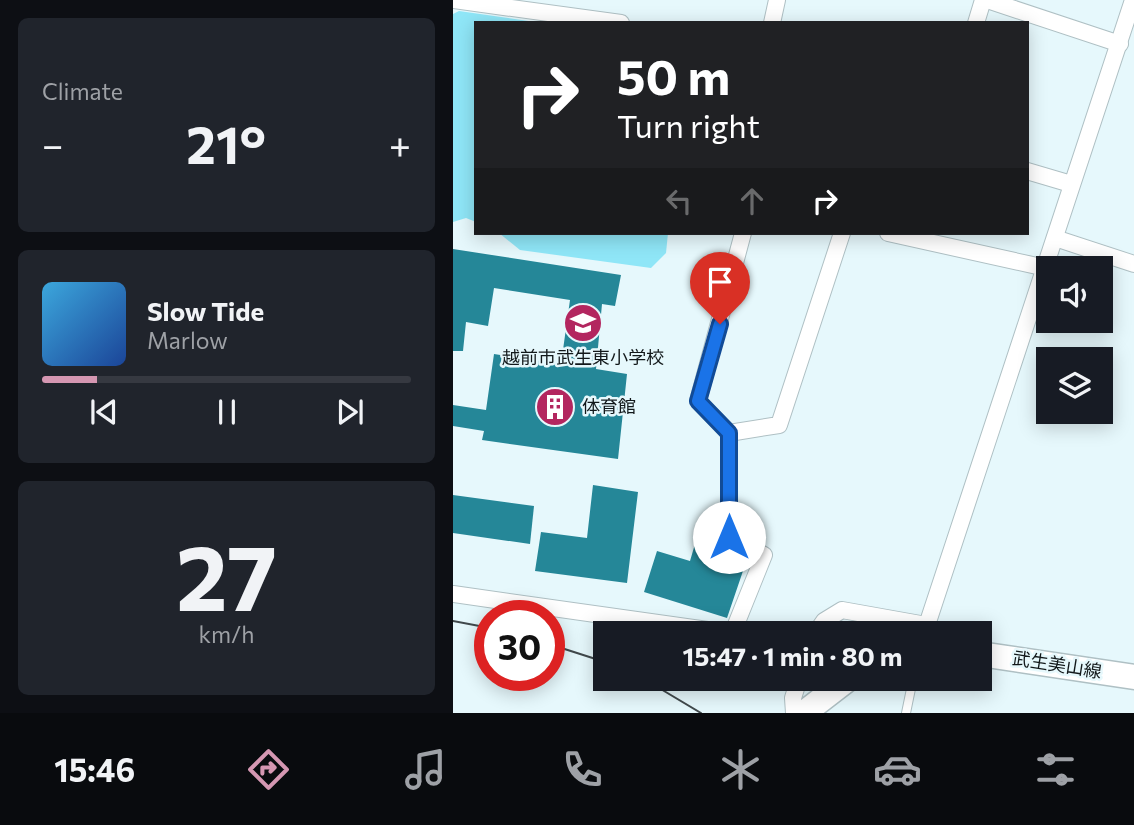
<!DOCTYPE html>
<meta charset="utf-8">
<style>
body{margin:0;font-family:Commissioner,"Noto Sans JP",sans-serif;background:#20242c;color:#f1f3f6;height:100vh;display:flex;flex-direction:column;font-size:26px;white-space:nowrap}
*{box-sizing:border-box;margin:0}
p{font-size:23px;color:#9ea1a6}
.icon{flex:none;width:38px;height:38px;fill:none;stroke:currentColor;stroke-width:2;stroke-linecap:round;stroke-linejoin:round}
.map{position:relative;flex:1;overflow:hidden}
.details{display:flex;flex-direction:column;gap:18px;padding:18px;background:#0d0f14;width:453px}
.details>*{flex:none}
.hud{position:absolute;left:21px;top:21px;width:555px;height:214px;border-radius:0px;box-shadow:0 4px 18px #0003;background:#202124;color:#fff;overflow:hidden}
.controls{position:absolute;left:583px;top:256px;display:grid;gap:14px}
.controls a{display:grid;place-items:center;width:77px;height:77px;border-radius:0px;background:#171b24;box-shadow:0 4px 18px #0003;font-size:35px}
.speed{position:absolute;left:21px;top:600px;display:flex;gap:14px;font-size:35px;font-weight:700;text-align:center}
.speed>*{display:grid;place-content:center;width:91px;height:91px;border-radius:50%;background:#171b24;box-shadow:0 4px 18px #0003;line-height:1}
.speed .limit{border:10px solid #d22;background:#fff;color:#111}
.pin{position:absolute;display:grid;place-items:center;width:60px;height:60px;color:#fff;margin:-72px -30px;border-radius:50% 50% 50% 0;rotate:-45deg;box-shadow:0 0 7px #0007}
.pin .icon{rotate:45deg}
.me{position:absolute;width:77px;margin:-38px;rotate:0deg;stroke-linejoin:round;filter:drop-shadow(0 0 5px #0008)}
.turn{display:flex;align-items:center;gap:24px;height:147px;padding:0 28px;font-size:32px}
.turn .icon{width:91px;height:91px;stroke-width:2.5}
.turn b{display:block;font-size:49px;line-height:60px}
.lanes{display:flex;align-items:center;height:66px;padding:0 28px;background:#0003;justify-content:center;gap:35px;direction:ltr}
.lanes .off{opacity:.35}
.big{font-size:52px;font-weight:700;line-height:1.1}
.details .widget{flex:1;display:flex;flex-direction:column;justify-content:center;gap:10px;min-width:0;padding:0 24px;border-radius:10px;background:#20242c}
.details .dial{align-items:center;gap:0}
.dial b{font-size:91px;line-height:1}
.song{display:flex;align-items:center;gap:21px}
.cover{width:84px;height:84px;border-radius:10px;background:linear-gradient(135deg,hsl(200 70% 55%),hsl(220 70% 35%))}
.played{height:7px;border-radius:4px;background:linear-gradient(90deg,#d597b2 15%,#363941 15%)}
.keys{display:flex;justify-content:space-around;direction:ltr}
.heat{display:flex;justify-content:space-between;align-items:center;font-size:38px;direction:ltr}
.trip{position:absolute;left:140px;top:621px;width:399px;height:70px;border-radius:0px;background:#171b24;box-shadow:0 4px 18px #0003;font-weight:700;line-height:70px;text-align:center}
.menu{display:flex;height:112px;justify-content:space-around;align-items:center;background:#090b0e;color:#9ea1a6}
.menu .icon{width:49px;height:49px}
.menu .selected{color:#d597b2}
.menu b{font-size:32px;color:#f1f3f6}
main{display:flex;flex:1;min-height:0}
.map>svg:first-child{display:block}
.green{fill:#8fe6f7}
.building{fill:#258798}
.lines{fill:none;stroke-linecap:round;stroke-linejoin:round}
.service-casing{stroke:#afc0c4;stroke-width:10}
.minor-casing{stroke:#afc0c4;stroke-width:18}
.primary-casing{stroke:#afc0c4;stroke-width:27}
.service{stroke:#fff;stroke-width:8}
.minor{stroke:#fff;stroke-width:16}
.primary{stroke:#fff;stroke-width:24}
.tram{stroke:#41494c;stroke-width:2}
.route-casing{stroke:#114b97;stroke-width:18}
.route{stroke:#1a73e8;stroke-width:12}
.labels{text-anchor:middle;stroke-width:5;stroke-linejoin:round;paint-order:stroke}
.poi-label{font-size:18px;fill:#12181a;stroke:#e6f8fc}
.street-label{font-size:18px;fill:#12181a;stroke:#e6f8fc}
</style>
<main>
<section class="details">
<div class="widget"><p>Climate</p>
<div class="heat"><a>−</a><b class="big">21°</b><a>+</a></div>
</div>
<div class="widget">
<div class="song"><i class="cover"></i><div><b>Slow Tide</b><p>Marlow</p></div></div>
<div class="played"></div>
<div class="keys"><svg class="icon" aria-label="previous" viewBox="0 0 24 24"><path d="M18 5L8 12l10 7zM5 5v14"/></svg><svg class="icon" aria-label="pause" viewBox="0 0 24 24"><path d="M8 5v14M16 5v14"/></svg><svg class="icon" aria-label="next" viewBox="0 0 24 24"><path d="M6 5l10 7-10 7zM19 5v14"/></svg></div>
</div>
<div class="widget dial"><b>27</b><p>km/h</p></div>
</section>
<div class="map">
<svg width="681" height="713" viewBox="0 0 681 713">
<rect width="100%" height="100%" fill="#e6f8fc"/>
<g class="green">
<polygon points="6,11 89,23 23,23 23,222 13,218 0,222 0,14"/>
<polygon points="46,233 215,233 213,253 198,268 67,250"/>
</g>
<g class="building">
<polygon points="0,249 168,275 162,306 149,304 143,369 174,374 165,459 29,440 31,431 0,426 0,405 33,410 41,354 108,364 117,300 41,288 35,326 13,322 10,351 0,351"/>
<polygon points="140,485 185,492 174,583 82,571 88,532 134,538"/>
<polygon points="0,495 81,506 77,544 0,533"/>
<polygon points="242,544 285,558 291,568 274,618 191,592 204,551 237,561"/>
</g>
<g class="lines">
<defs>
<polyline id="service" points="453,713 460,679"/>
<g id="minor">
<polyline points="0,0 168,23"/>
<polyline points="534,0 667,44"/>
<polyline points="319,23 324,0"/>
<polyline points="523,23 530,0"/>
<polyline points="574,171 618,184"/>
<polyline points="435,233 593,268"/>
<polyline points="602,238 681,264"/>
<polyline points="276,433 326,425 389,233"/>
<polyline points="0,594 283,634"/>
<polyline points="280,632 311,555 276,537 276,433 245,401 290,233"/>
<polyline points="362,634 371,621 389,610 473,625"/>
<polyline points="471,634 680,0"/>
<polyline points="341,713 340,698 346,679"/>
</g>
<g id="primary">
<polyline points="527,654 681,677"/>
<polyline points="351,713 395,679"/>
</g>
</defs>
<use href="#service" class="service-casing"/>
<use href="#minor" class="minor-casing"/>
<use href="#primary" class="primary-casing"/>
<use href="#service" class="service"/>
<use href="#minor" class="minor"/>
<use href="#primary" class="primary"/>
<g class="tram">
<polyline points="0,621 37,628"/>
<polyline points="96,644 152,662"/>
<polyline points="191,679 248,713"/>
</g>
</g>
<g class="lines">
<defs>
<polyline id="route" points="267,324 245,401 276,433 276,537"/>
</defs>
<use href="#route" class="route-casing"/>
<use href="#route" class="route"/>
</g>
<defs>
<symbol id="school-disc" viewBox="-11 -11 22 22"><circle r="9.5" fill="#b3265f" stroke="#e6f8fc"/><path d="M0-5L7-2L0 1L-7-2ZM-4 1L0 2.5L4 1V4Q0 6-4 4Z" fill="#fff"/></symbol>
<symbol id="building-disc" viewBox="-11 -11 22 22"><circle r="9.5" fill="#b3265f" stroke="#e6f8fc"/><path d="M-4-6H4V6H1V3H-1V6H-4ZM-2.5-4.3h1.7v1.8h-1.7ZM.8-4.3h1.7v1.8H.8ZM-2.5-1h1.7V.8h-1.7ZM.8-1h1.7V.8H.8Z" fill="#fff"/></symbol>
</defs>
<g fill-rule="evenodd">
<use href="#school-disc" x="108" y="301" width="44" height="44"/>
<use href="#building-disc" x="80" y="385" width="44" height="44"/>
</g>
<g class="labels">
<g class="poi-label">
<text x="130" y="364">越前市武生東小学校</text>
<text x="129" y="413" text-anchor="start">体育館</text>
</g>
<g class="street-label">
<text transform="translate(604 665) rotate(9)" y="6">武生美山線</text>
</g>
</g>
</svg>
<div class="controls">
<a><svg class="icon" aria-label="sound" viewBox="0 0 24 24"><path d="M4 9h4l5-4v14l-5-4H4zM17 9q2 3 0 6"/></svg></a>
<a><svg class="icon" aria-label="layers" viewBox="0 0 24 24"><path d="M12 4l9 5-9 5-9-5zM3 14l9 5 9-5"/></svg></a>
</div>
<div class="speed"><div class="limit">30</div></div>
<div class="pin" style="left:267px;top:324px;background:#d93025"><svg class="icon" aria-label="arrive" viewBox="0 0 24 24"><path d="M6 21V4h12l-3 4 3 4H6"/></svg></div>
<svg class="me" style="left:276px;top:537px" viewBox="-20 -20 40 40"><circle r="19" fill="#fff"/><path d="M0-13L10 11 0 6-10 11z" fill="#1a73e8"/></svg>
<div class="trip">15:47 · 1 min · 80 m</div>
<div class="hud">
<div class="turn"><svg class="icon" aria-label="right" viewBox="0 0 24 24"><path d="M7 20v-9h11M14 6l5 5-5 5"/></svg><div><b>50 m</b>Turn right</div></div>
<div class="lanes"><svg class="icon off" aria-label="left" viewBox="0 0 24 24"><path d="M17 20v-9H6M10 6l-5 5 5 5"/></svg><svg class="icon off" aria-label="ahead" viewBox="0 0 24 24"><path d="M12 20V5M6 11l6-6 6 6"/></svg><svg class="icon" aria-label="right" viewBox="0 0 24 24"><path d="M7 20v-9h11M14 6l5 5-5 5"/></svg></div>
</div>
</div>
</main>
<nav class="menu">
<b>15:46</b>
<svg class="icon selected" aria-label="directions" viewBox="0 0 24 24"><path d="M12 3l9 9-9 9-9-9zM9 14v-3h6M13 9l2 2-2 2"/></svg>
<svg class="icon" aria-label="music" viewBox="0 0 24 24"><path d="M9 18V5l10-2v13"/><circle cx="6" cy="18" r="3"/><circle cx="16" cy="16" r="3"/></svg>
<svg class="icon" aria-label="phone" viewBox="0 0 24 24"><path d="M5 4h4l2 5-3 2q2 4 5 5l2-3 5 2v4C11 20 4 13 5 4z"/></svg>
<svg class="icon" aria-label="climate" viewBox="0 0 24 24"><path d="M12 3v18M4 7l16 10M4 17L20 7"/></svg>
<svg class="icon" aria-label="car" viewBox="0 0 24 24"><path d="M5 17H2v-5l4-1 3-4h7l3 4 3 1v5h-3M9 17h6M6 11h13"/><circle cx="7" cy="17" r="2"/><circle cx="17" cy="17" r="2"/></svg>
<svg class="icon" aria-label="filters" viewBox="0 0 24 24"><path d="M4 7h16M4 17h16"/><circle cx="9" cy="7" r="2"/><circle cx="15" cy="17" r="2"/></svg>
</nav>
